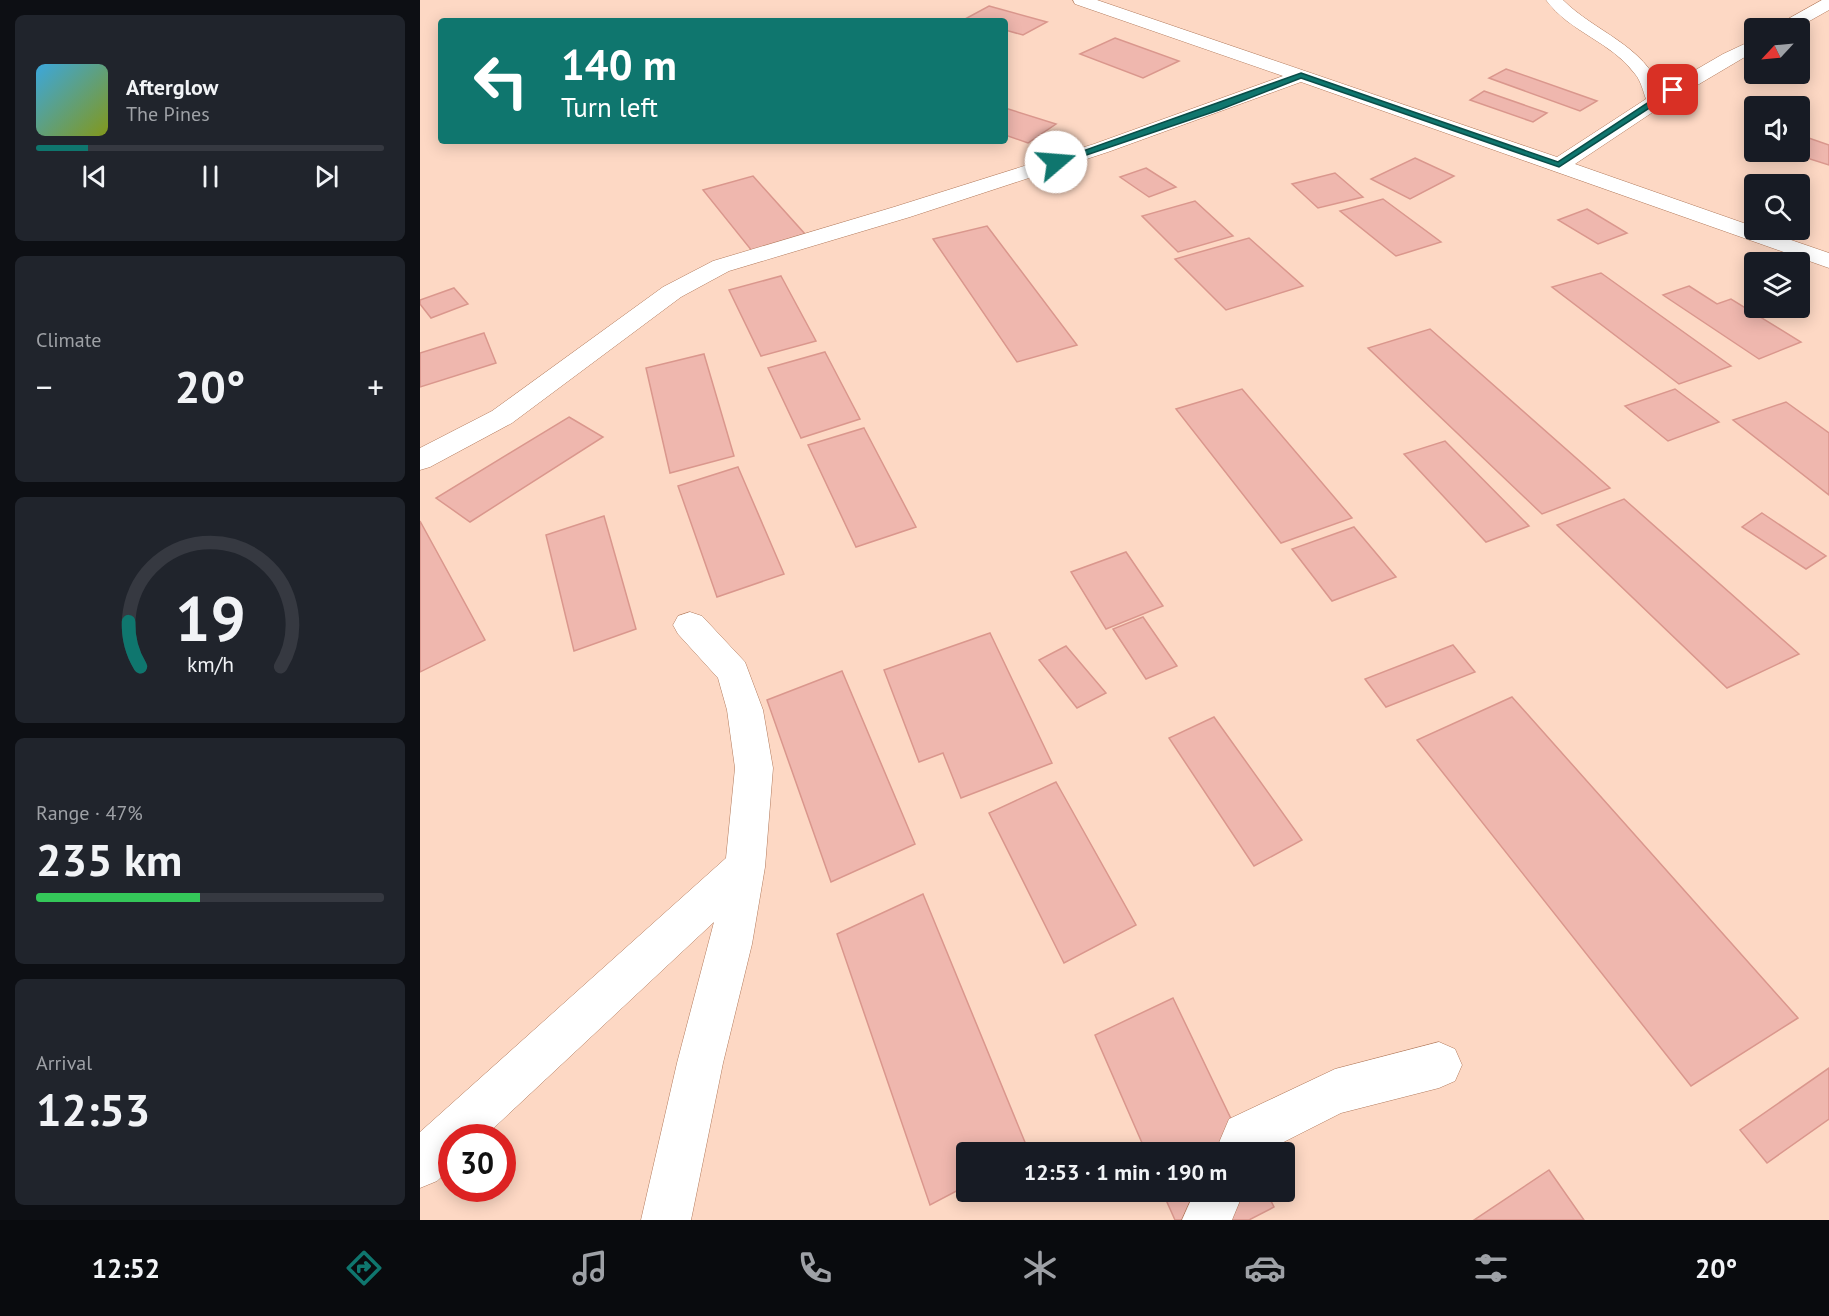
<!DOCTYPE html>
<meta charset="utf-8">
<style>
body{margin:0;font-family:"PT Sans",sans-serif;background:#20242c;color:#f1f3f6;height:100vh;display:flex;flex-direction:column;font-size:22px;white-space:nowrap}
*{box-sizing:border-box;margin:0}
p{font-size:20px;color:#9ea1a6}
.icon{flex:none;width:33px;height:33px;fill:none;stroke:currentColor;stroke-width:2;stroke-linecap:round;stroke-linejoin:round}
.map{position:relative;flex:1;overflow:hidden}
.panel{display:flex;flex-direction:column;gap:15px;padding:15px;background:#0d0f14;width:420px}
.panel>*{flex:none}
.guide{position:absolute;left:18px;top:18px;width:570px;height:126px;border-radius:6px;box-shadow:0 3px 15px #0003;background:#0f766e;color:#fff;overflow:hidden}
.needle{width:39px;rotate:244deg}
.controls{position:absolute;left:1324px;top:18px;display:grid;gap:12px}
.controls a{display:grid;place-items:center;width:66px;height:66px;border-radius:6px;background:#171b24;box-shadow:0 3px 15px #0003;font-size:30px}
.speed{position:absolute;left:18px;top:1124px;display:flex;gap:12px;font-size:30px;font-weight:700;text-align:center}
.speed>*{display:grid;place-content:center;width:78px;height:78px;border-radius:50%;background:#171b24;box-shadow:0 3px 15px #0003;line-height:1}
.speed .limit{border:9px solid #d22;background:#fff;color:#111}
.pin{position:absolute;display:grid;place-items:center;width:51px;height:51px;color:#fff;margin:-26px;border-radius:12px;box-shadow:0 3px 9px #0006}
.me{position:absolute;width:66px;margin:-33px;rotate:72deg;stroke-linejoin:round;filter:drop-shadow(0 0 4px #0008)}
.turn{display:flex;align-items:center;gap:21px;height:126px;padding:0 24px;font-size:27px}
.turn .icon{width:78px;height:78px;stroke-width:2.5}
.turn b{display:block;font-size:42px;line-height:51px}
.big{font-size:45px;font-weight:600;line-height:1.1}
.panel .tile{flex:1;display:flex;flex-direction:column;justify-content:center;gap:9px;min-width:0;padding:0 21px;border-radius:9px;background:#20242c}
.panel .dial{align-items:center;gap:0}
.dial svg{height:156px;overflow:visible;fill:none;stroke:#363941;stroke-width:7;stroke-linecap:round;text-anchor:middle}
.dial text{fill:#f1f3f6;stroke:none}
.song{display:flex;align-items:center;gap:18px}
.cover{width:72px;height:72px;border-radius:9px;background:linear-gradient(135deg,hsl(200 70% 55%),hsl(70 70% 35%))}
.played{height:6px;border-radius:3px;background:linear-gradient(90deg,#0f766e 15%,#363941 15%)}
.keys{display:flex;justify-content:space-around;direction:ltr}
.heat{display:flex;justify-content:space-between;align-items:center;font-size:33px;direction:ltr}
.charge{height:9px;border-radius:4px;background:linear-gradient(90deg,#34c759 47%,#363941 0)}
.trip{position:absolute;left:536px;top:1142px;width:339px;height:60px;border-radius:6px;background:#171b24;box-shadow:0 3px 15px #0003;font-weight:600;line-height:60px;text-align:center}
.dock{display:flex;height:96px;justify-content:space-around;align-items:center;background:#090b0e;color:#9ea1a6}
.dock .icon{width:42px;height:42px}
.dock .on{color:#0f766e}
.dock b{font-size:27px;color:#f1f3f6}
main{display:flex;flex:1;min-height:0}
.map>svg:first-child{display:block}
.building{fill:#efb7ae;stroke:#da978d;stroke-width:1.5}
.lines{fill:none;stroke-linecap:round;stroke-linejoin:round}
.minor-casing{stroke:#b27a5c;stroke-width:1}
.minor{fill:#fff;fill-rule:evenodd}
.route{fill:#0f766e;stroke:#0a4d48;stroke-width:1.5}
</style>
<main>
<section class="panel">
<div class="tile">
<div class="song"><i class="cover"></i><div><b>Afterglow</b><p>The Pines</p></div></div>
<div class="played"></div>
<div class="keys"><svg class="icon" aria-label="previous" viewBox="0 0 24 24"><path d="M18 5L8 12l10 7zM5 5v14"/></svg><svg class="icon" aria-label="pause" viewBox="0 0 24 24"><path d="M8 5v14M16 5v14"/></svg><svg class="icon" aria-label="next" viewBox="0 0 24 24"><path d="M6 5l10 7-10 7zM19 5v14"/></svg></div>
</div>
<div class="tile"><p>Climate</p>
<div class="heat"><a>−</a><b class="big">20°</b><a>+</a></div>
</div>
<div class="tile dial"><svg viewBox="0 0 100 80">
<path d="M14 69A42 42 0 1 1 86 69"/>
<path d="M14 69A42 42 0 0 1 8 46" stroke="#0f766e"/>
<text x="50" y="56" font-size="32" font-weight="700">19</text>
<text x="50" y="72" font-size="11">km/h</text>
</svg></div>
<div class="tile"><p>Range · 47%</p><b class="big">235 km</b><div class="charge"></div></div>
<div class="tile"><p>Arrival</p><b class="big">12:53</b></div>
</section>
<div class="map">
<svg width="1409" height="1220" viewBox="0 0 1409 1220">
<rect width="100%" height="100%" fill="#fdd8c4"/>
<g class="building">
<polygon points="569,6 627,22 603,35 585,30 585,21 553,21 545,19"/>
<polygon points="695,38 759,61 723,78 660,54"/>
<polygon points="1086,69 1177,101 1160,111 1069,78"/>
<polygon points="1064,91 1127,113 1113,122 1050,100"/>
<polygon points="585,108 636,124 608,143 585,135"/>
<polygon points="1380,135 1409,145 1409,165 1368,152 1380,152"/>
<polygon points="995,158 1034,176 990,199 951,179"/>
<polygon points="726,168 756,187 729,197 700,177"/>
<polygon points="915,173 943,197 898,208 872,184"/>
<polygon points="333,176 385,234 332,251 283,190"/>
<polygon points="963,199 1021,242 976,256 920,211"/>
<polygon points="775,201 813,236 758,252 722,216"/>
<polygon points="1167,209 1207,233 1178,244 1138,220"/>
<polygon points="567,226 657,345 597,362 513,239"/>
<polygon points="829,238 883,286 806,310 755,259"/>
<polygon points="1181,273 1311,366 1259,384 1132,287"/>
<polygon points="361,276 396,341 341,356 309,290"/>
<polygon points="1269,286 1297,304 1311,299 1381,342 1339,359 1243,295"/>
<polygon points="34,288 48,304 11,318 0,304 0,300"/>
<polygon points="1010,329 1190,488 1122,514 948,348"/>
<polygon points="64,333 76,363 0,387 0,353"/>
<polygon points="405,352 440,419 381,438 348,368"/>
<polygon points="284,354 314,456 250,473 226,368"/>
<polygon points="822,389 932,518 861,543 756,409"/>
<polygon points="1255,389 1299,422 1248,441 1205,406"/>
<polygon points="1366,402 1409,433 1409,495 1313,420"/>
<polygon points="149,417 183,437 50,522 16,498"/>
<polygon points="444,428 496,527 436,547 388,445"/>
<polygon points="1025,441 1109,526 1066,542 984,454"/>
<polygon points="318,467 364,574 297,597 258,486"/>
<polygon points="1204,499 1379,654 1307,688 1137,525"/>
<polygon points="1342,513 1406,556 1386,569 1322,527"/>
<polygon points="184,516 216,629 154,651 126,535"/>
<polygon points="0,521 65,640 0,672"/>
<polygon points="934,527 976,577 912,601 872,549"/>
<polygon points="706,552 743,606 686,629 651,572"/>
<polygon points="723,617 757,666 726,679 693,629"/>
<polygon points="570,633 632,763 541,798 523,753 499,762 464,670"/>
<polygon points="1033,645 1055,672 966,707 945,679"/>
<polygon points="646,646 686,693 657,708 619,660"/>
<polygon points="422,671 495,844 411,882 347,700"/>
<polygon points="1092,697 1378,1018 1271,1086 997,740"/>
<polygon points="794,717 882,840 834,866 749,738"/>
<polygon points="636,782 716,925 644,963 569,813"/>
<polygon points="503,894 609,1152 546,1152 546,1186 510,1205 417,934"/>
<polygon points="753,998 827,1152 726,1152 675,1035"/>
<polygon points="1409,1068 1409,1119 1347,1163 1320,1130"/>
<polygon points="1129,1170 1164,1220 1054,1220"/>
<polygon points="742,1191 846,1191 854,1207 829,1220 755,1220"/>
</g>
<g class="lines">
<defs>
<g id="minor">
<path d="M653 0H677L1137 157 1226 99C1223 91 1221 81 1215 74 1192 42 1149 32 1126 0H1143C1175 32 1224 45 1241 90L1303 54 1335 39V51L1242 106 1155 164 1335 227V230H1342L1409 253V268L881 82 688 152 490 217 309 271 261 297 92 423 10 467 0 470V448L72 411 243 287 293 261 474 207 674 144 863 76 655 4Z"/>
<polygon points="1402,0 1409,0 1409,10 1377,28 1356,28 1359,24"/>
<polygon points="270,612 282,616 325,662 343,710 353,768 345,867 332,944 303,1063 271,1220 221,1220 257,1063 294,922 64,1137 32,1137 32,1167 17,1181 0,1188 0,1132 306,858 315,768 307,710 298,678 258,634 253,625 258,616"/>
<polygon points="1019,1042 1035,1049 1042,1065 1035,1081 1019,1088 921,1113 844,1152 795,1152 809,1119 915,1069"/>
<polygon points="775,1191 824,1191 812,1220 762,1220"/>
</g>
</defs>
<use href="#minor" class="minor-casing"/>
<use href="#minor" class="minor"/>
</g>
<polygon class="route" points="881,73 1138,162 1250,88 1257,90 1139,167 881,78 799,110 640,164 632,162"/>
</svg>
<div class="controls">
<a><svg class="needle" viewBox="-14 -14 28 28"><path d="M0-13l5 13h-10z" fill="#e53935"/><path d="M0 13l5-13h-10z" fill="#9ea1a6"/></svg></a>
<a><svg class="icon" aria-label="sound" viewBox="0 0 24 24"><path d="M4 9h4l5-4v14l-5-4H4zM17 9q2 3 0 6"/></svg></a>
<a><svg class="icon" aria-label="search" viewBox="0 0 24 24"><circle cx="10" cy="10" r="6"/><path d="M15 15l6 6"/></svg></a>
<a><svg class="icon" aria-label="layers" viewBox="0 0 24 24"><path d="M12 4l9 5-9 5-9-5zM3 14l9 5 9-5"/></svg></a>
</div>
<div class="speed"><div class="limit">30</div></div>
<div class="pin" style="left:1253px;top:90px;background:#d93025"><svg class="icon" aria-label="arrive" viewBox="0 0 24 24"><path d="M6 21V4h12l-3 4 3 4H6"/></svg></div>
<svg class="me" style="left:636px;top:162px" viewBox="-20 -20 40 40"><circle r="19" fill="#fff"/><path d="M0-13L10 11 0 6-10 11z" fill="#0f766e"/></svg>
<div class="trip">12:53 · 1 min · 190 m</div>
<div class="guide">
<div class="turn"><svg class="icon" aria-label="left" viewBox="0 0 24 24"><path d="M17 20v-9H6M10 6l-5 5 5 5"/></svg><div><b>140 m</b>Turn left</div></div>
</div>
</div>
</main>
<nav class="dock">
<b>12:52</b>
<svg class="icon on" aria-label="directions" viewBox="0 0 24 24"><path d="M12 3l9 9-9 9-9-9zM9 14v-3h6M13 9l2 2-2 2"/></svg>
<svg class="icon" aria-label="music" viewBox="0 0 24 24"><path d="M9 18V5l10-2v13"/><circle cx="6" cy="18" r="3"/><circle cx="16" cy="16" r="3"/></svg>
<svg class="icon" aria-label="phone" viewBox="0 0 24 24"><path d="M5 4h4l2 5-3 2q2 4 5 5l2-3 5 2v4C11 20 4 13 5 4z"/></svg>
<svg class="icon" aria-label="climate" viewBox="0 0 24 24"><path d="M12 3v18M4 7l16 10M4 17L20 7"/></svg>
<svg class="icon" aria-label="car" viewBox="0 0 24 24"><path d="M5 17H2v-5l4-1 3-4h7l3 4 3 1v5h-3M9 17h6M6 11h13"/><circle cx="7" cy="17" r="2"/><circle cx="17" cy="17" r="2"/></svg>
<svg class="icon" aria-label="filters" viewBox="0 0 24 24"><path d="M4 7h16M4 17h16"/><circle cx="9" cy="7" r="2"/><circle cx="15" cy="17" r="2"/></svg>
<b>20°</b>
</nav>
